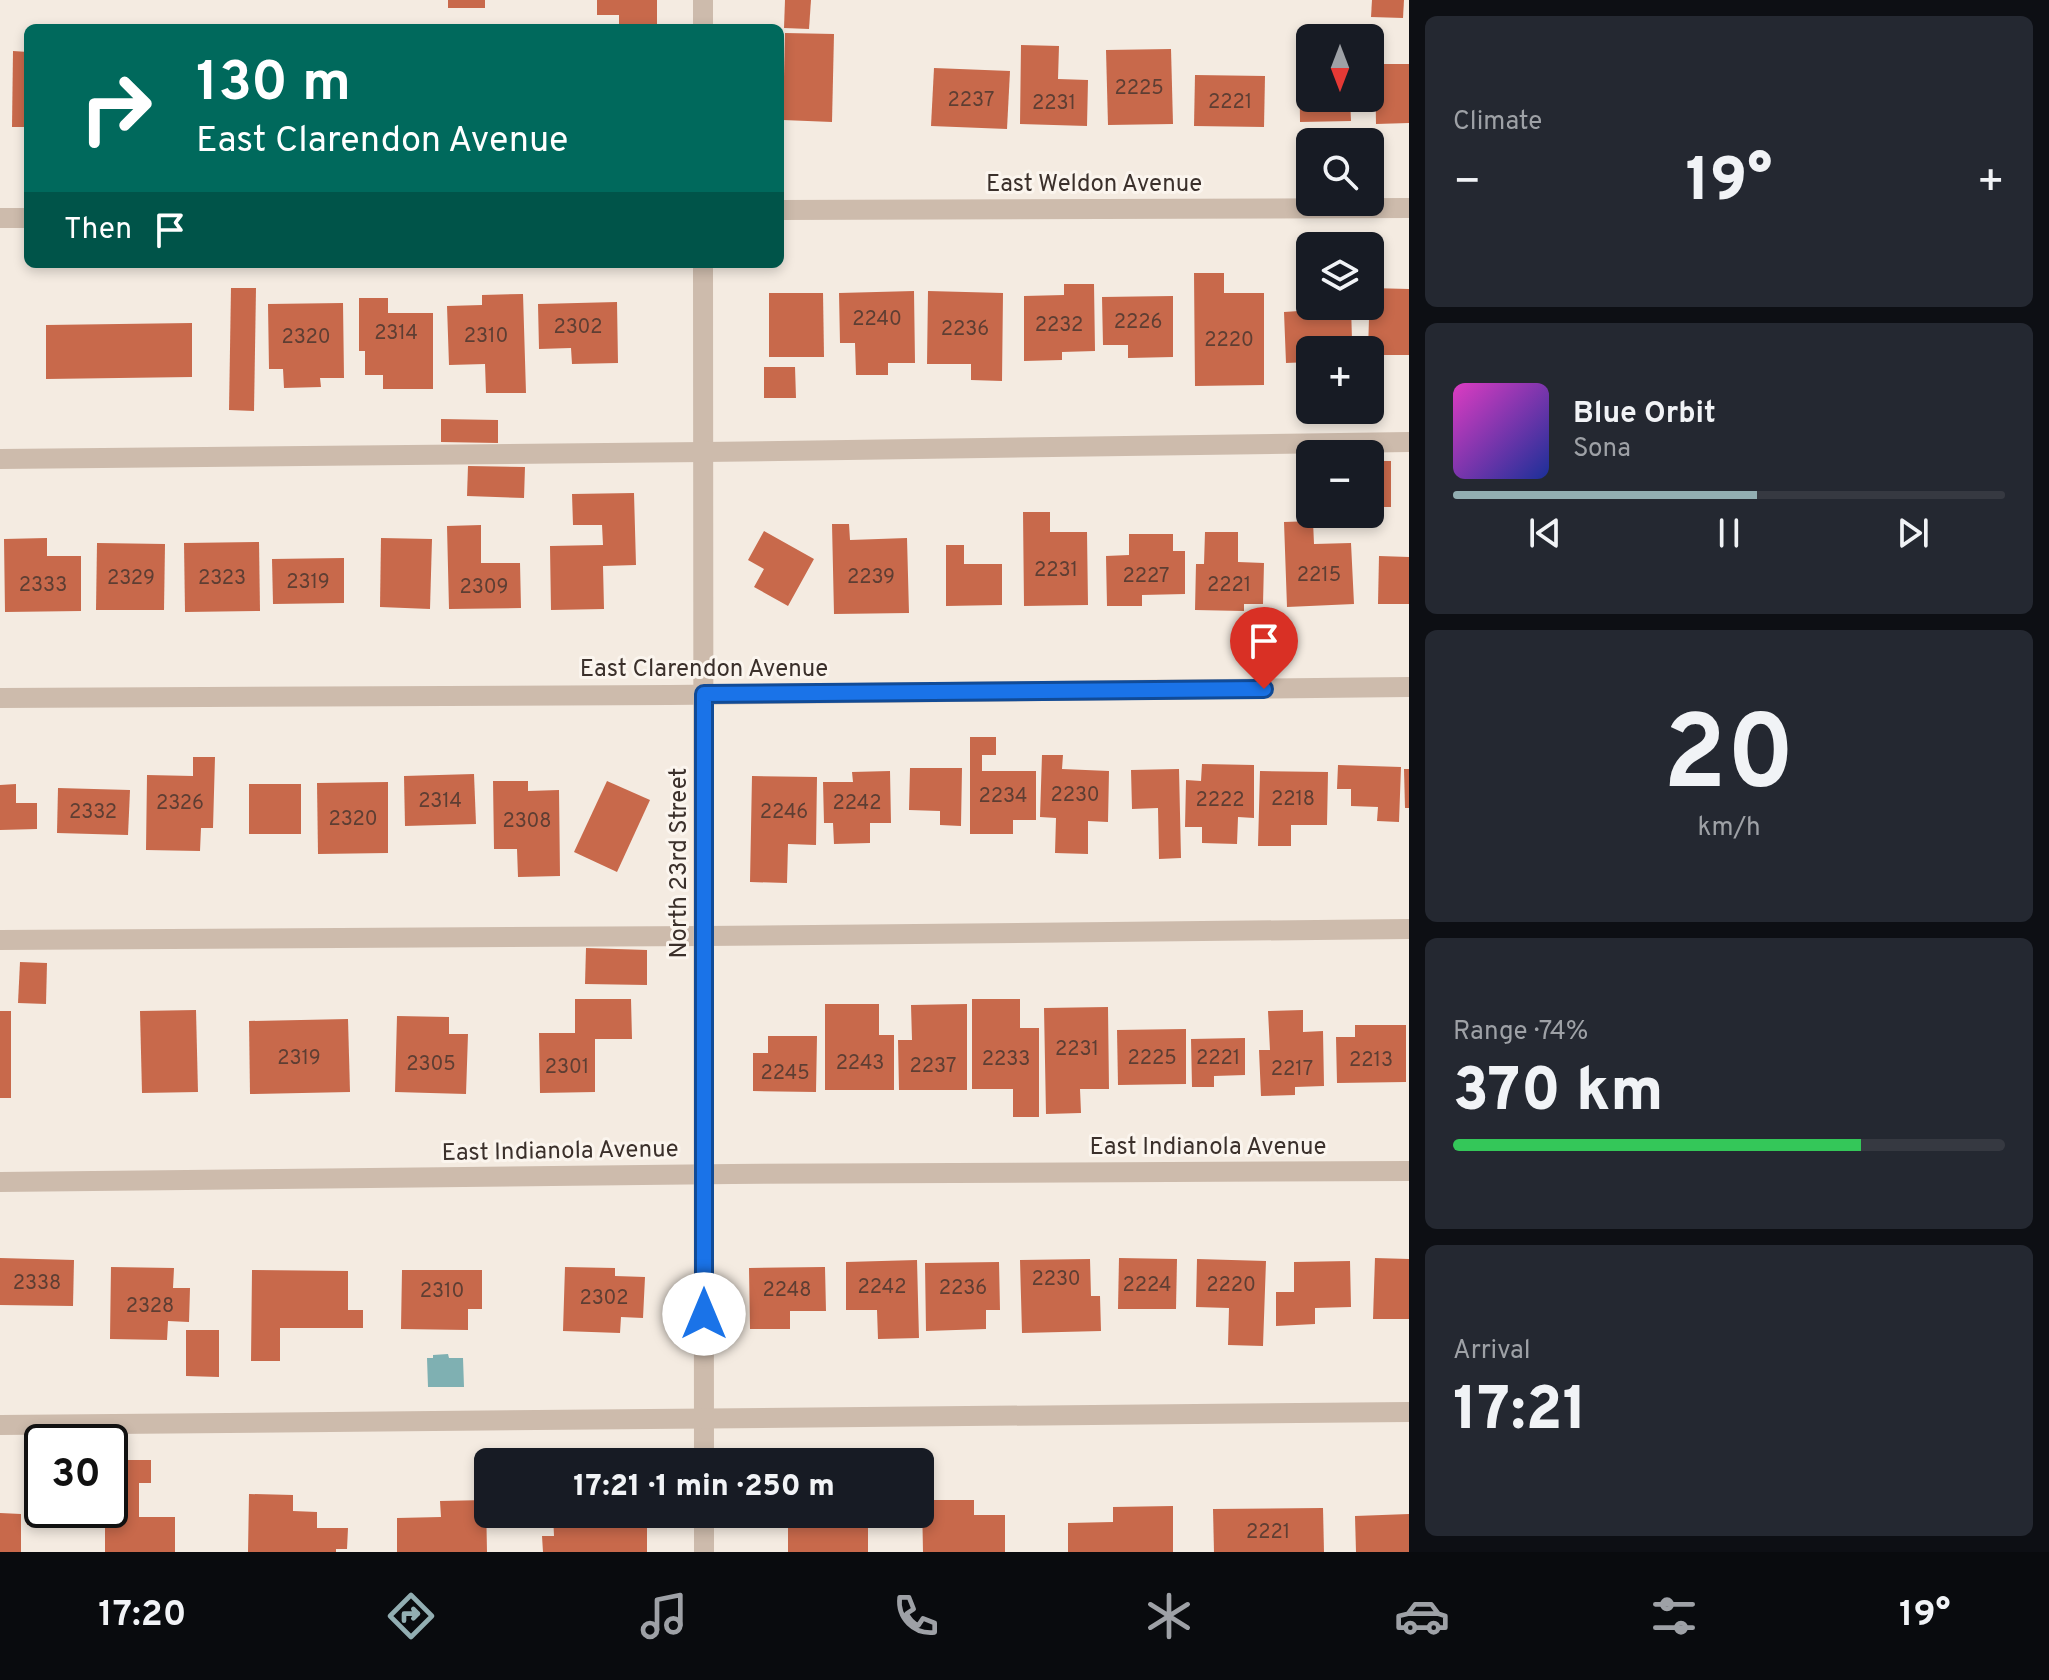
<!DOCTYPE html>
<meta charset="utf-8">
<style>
body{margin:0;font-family:Overpass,sans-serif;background:#242831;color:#f1f3f6;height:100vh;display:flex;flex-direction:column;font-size:30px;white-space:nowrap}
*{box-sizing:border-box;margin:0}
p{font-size:26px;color:#9ea1a6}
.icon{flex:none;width:44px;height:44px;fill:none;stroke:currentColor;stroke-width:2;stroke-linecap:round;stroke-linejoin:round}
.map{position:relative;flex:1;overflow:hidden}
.panel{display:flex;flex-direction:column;gap:16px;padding:16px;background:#0d0f14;width:640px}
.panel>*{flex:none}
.top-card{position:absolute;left:24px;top:24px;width:760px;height:244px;border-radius:12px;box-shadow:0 4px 12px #0003;background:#00695c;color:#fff;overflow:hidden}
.needle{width:52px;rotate:180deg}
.buttons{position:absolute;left:1296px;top:24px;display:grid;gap:16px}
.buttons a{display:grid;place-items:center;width:88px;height:88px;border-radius:12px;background:#171b24;box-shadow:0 4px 12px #0003;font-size:40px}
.speed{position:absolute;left:24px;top:1424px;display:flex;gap:16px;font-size:40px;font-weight:700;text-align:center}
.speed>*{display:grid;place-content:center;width:104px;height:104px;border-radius:50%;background:#171b24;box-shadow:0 4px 12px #0003;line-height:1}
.speed .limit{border:4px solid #111;border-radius:12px;background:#fff;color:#111}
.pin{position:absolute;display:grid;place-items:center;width:68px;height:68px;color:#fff;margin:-82px -34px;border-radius:50% 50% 50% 0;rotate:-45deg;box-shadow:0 0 8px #0007}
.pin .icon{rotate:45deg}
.me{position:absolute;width:88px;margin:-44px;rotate:0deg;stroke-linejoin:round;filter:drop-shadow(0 0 6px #0008)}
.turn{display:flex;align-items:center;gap:28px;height:168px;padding:0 40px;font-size:36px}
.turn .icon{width:104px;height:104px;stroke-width:2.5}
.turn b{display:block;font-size:56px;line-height:68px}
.then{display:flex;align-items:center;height:76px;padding:0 40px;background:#0003;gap:16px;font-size:30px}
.big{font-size:60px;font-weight:800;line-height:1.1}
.panel .tile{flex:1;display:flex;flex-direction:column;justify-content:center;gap:12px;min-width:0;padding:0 28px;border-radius:12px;background:#242831}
.panel .dial{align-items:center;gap:0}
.dial b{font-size:104px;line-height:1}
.song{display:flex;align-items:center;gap:24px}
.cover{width:96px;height:96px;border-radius:12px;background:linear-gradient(135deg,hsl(310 70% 55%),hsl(230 70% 35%))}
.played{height:8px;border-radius:4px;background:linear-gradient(90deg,#92aeb2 55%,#363941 55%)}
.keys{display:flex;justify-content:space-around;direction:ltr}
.heat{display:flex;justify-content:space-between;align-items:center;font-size:44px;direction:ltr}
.charge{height:12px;border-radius:6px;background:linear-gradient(90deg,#34c759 74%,#363941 0)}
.trip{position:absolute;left:474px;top:1448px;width:460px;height:80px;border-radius:12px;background:#171b24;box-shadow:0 4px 12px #0003;font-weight:800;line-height:80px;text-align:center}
.menu{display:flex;height:128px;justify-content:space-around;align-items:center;background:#090b0e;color:#9ea1a6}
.menu .icon{width:56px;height:56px}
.menu .current{color:#92aeb2}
.menu b{font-size:36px;color:#f1f3f6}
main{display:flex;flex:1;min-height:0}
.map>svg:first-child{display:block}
.water{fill:#7fb0b2}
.building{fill:#c8694b}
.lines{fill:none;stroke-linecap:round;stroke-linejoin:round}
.minor{stroke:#cdbbac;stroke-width:20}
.route-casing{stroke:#114b97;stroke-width:20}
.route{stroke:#1a73e8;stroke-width:14}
.labels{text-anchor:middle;stroke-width:6;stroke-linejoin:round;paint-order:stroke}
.number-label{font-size:20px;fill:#5e3e33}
.street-label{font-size:24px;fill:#3b302b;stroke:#fbf5ee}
</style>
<main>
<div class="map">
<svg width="1409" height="1552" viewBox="0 0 1409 1552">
<rect width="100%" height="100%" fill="#f4ebe1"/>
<polygon class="water" points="448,1354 449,1358 463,1358 464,1387 428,1387 427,1358 433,1358 433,1355"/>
<g class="building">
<rect x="448" y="0" width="37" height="8"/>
<polygon points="597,0 657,0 657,28 619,28 619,15 597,15"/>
<polygon points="785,0 811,0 809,29 784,28"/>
<polygon points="1372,0 1404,0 1403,18 1371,17"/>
<polygon points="1299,31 1331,31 1331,38 1310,38 1310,98 1350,98 1351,121 1300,122"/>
<polygon points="785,33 834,34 832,122 783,120"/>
<polygon points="1021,45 1059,46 1058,79 1088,80 1087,126 1020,124"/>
<polygon points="1171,49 1173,124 1108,125 1106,50"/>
<polygon points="13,51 28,52 28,127 12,127"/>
<polygon points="1375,64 1409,64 1409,123 1376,124"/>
<polygon points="934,68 1010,71 1007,129 931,126"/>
<polygon points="1195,75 1265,76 1264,127 1194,126"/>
<polygon points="1194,273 1224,273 1224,293 1264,293 1264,385 1195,386"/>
<polygon points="1064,284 1094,284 1095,351 1062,352 1062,360 1024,361 1024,296 1064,295"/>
<polygon points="231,288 256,288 254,411 229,410"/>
<polygon points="1370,288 1409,289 1409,355 1370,355 1370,350 1368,350"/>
<polygon points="914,291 915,363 888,363 888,375 856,375 855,343 840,343 839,293"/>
<polygon points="928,291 1003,293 1002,381 971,380 971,364 927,364"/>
<polygon points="769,293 823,293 824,357 769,357"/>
<polygon points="1310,293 1310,306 1351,306 1352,340 1329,341 1329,350 1310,350 1310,362 1286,363 1284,312 1299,311 1299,294"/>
<polygon points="523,294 526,393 486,393 485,364 449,365 447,306 482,305 482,295"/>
<polygon points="1173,296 1173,357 1128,358 1128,345 1103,345 1102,297"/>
<polygon points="359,298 388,298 388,313 433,313 433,389 383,389 383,375 365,375 365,351 359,351"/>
<polygon points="617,302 618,363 572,364 571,348 539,349 538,304"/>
<polygon points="343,303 344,378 320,378 321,387 284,388 283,369 269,369 268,304"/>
<polygon points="192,323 192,377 46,379 46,325"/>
<polygon points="764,367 795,367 796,398 764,398"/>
<polygon points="441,419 498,420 498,443 441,442"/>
<rect x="1370" y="461" width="21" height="46"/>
<polygon points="468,466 525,467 524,498 467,496"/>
<polygon points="634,493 636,565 603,566 604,609 551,610 550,546 603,545 602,525 573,525 572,494"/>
<polygon points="1023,512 1050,512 1050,532 1087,532 1088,605 1024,606"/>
<polygon points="1313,521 1314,544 1351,543 1354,604 1287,607 1284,522"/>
<polygon points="832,524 849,524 850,540 907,538 909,613 834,614"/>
<polygon points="481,525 481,563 520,563 521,608 449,609 447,526"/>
<polygon points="764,531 814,559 788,606 754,587 764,569 748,560"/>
<polygon points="1205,532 1238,532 1238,562 1264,563 1263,604 1244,604 1244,611 1195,610 1196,564 1204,564"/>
<polygon points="1129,534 1173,534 1173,551 1185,551 1185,594 1142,595 1142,606 1107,606 1106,556 1129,555"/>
<polygon points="47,538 47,556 81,556 81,611 5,612 4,539"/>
<polygon points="381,538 432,539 430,609 380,607"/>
<polygon points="259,542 260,611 185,612 184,543"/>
<polygon points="97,543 165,544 164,610 96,610"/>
<polygon points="946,545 964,545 964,564 1002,564 1002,605 946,606"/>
<polygon points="1379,556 1409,557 1409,604 1378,604"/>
<polygon points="344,558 344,603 273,604 272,559"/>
<polygon points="970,737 996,737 996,755 982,755 982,771 1036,771 1036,820 1013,820 1013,834 970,834"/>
<polygon points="1042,755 1063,755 1062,769 1109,771 1108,822 1088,821 1088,854 1055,853 1056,818 1040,817"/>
<polygon points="193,757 215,757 213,828 201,828 200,851 146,850 147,775 193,776"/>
<polygon points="1202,764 1254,765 1254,818 1238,817 1237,844 1202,843 1202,827 1185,827 1186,780 1201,781"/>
<polygon points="1338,765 1401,767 1399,822 1377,821 1378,807 1351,806 1351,789 1337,789"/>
<polygon points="910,768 962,768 961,826 940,825 940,811 909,810"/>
<polygon points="1179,769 1181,858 1159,859 1158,808 1132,809 1131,770"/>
<polygon points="1404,769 1409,769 1409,808 1405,808"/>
<polygon points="890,771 891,823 870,823 870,843 834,844 833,823 824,823 823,782 853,782 852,772"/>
<polygon points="1260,771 1328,772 1327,825 1291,825 1291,846 1258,846"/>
<polygon points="474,774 476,824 405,826 404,776"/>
<polygon points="752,776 817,777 816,845 788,844 787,883 750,882"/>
<polygon points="493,781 528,781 528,791 559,790 560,876 518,877 517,849 494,849"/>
<polygon points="607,781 650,800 617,872 574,852"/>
<polygon points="388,782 388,853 318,854 317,783"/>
<polygon points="16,784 16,803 37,803 37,829 0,830 0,785"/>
<rect x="249" y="784" width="52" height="50"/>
<polygon points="58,788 130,790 128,835 57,833"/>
<polygon points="586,948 647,950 647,985 585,984"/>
<polygon points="20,962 47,963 46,1004 18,1003"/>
<polygon points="575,999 631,999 632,1039 595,1039 595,1092 540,1093 539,1033 575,1033"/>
<polygon points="972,999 1020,999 1020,1028 1039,1028 1039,1117 1013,1117 1013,1089 972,1089"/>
<polygon points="825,1004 879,1004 879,1035 894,1035 894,1090 825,1090"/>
<polygon points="967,1004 967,1090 899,1090 898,1040 912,1040 911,1005"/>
<polygon points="1108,1007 1109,1089 1080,1089 1081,1113 1046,1114 1044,1008"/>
<polygon points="196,1010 198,1092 142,1093 140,1011"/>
<polygon points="1303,1010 1303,1032 1323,1031 1324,1086 1295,1087 1295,1095 1261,1096 1259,1050 1270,1050 1268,1011"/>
<rect x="0" y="1011" width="11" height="87"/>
<polygon points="397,1016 449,1017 449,1034 468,1034 466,1094 395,1092"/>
<polygon points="348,1019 350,1092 250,1094 249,1021"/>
<polygon points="1355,1025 1406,1025 1406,1082 1337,1083 1336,1037 1355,1037"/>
<polygon points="1186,1029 1186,1084 1118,1085 1117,1030"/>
<polygon points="768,1036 817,1036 816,1092 753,1091 753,1053 768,1053"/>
<polygon points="1245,1038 1245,1075 1214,1076 1214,1087 1192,1087 1191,1039"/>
<polygon points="0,1258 74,1260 73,1306 0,1305"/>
<polygon points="1119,1258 1177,1259 1176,1309 1118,1309"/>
<polygon points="1375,1258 1409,1259 1409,1319 1373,1319"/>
<polygon points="1090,1259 1091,1296 1100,1296 1101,1331 1022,1333 1020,1260"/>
<polygon points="1197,1259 1266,1261 1263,1346 1228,1345 1229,1308 1196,1307"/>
<polygon points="917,1260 919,1338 878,1339 877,1310 846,1310 846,1262"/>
<polygon points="1350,1261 1351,1307 1315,1308 1315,1324 1276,1326 1276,1292 1294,1292 1294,1262"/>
<polygon points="999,1262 1000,1310 986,1310 986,1329 926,1331 925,1263"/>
<polygon points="111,1267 174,1268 173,1288 190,1288 189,1322 168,1321 167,1340 110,1339"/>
<polygon points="565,1267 615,1268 615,1276 645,1277 643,1318 621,1317 620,1333 563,1331"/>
<polygon points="825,1267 826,1311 790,1311 790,1329 750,1329 749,1268"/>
<polygon points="252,1270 348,1271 348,1310 363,1310 363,1328 280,1328 280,1361 251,1361"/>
<polygon points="402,1270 482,1270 482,1309 468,1309 468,1330 401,1329"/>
<polygon points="186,1330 219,1330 219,1377 186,1376"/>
<polygon points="110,1460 151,1460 151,1483 139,1483 139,1517 175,1517 175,1552 105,1552 105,1510 110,1510"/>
<polygon points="25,1486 42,1486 42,1510 69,1510 69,1523 27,1525"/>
<polygon points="249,1494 293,1495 293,1511 317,1512 317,1528 348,1528 347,1549 336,1549 336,1552 248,1552"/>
<polygon points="486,1500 487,1552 397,1552 397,1518 441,1517 440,1501"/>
<polygon points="922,1500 974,1500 974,1515 1005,1515 1005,1552 923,1552"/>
<polygon points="1173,1506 1173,1552 1068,1552 1068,1523 1113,1522 1113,1507"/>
<polygon points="1323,1508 1324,1552 1214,1552 1213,1509"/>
<polygon points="0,1513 21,1514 21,1552 0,1552"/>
<polygon points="553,1514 615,1514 615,1517 647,1517 647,1552 543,1552 542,1536 554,1536"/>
<polygon points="1409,1514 1409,1552 1356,1552 1355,1516"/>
<polygon points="868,1526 868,1552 788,1552 788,1528"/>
</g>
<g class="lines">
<g class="minor">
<polyline points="703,0 703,28"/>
<polyline points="780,210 1409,208"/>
<polyline points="0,218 28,218"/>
<polyline points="703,264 704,1462"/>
<polyline points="0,459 704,452 1409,442"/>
<polyline points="0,698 670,695 1409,687"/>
<polyline points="0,940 704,936 1409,929"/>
<polyline points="0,1182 732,1174 1409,1171"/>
<polyline points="0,1425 1409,1412"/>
<polyline points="704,1514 704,1552"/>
</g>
</g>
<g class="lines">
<defs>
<polyline id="route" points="704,1314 704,694 1264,689"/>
</defs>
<use href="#route" class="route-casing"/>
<use href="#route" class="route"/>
</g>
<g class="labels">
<g class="number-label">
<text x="1139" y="94">2225</text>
<text x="971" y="106">2237</text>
<text x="1230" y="108">2221</text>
<text x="1054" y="109">2231</text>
<text x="877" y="325">2240</text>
<text x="1138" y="328">2226</text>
<text x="1059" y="331">2232</text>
<text x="578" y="333">2302</text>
<text x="965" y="335">2236</text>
<text x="396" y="339">2314</text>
<text x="486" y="342">2310</text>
<text x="306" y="343">2320</text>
<text x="1229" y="346">2220</text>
<text x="1056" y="576">2231</text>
<text x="1319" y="581">2215</text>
<text x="1146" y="582">2227</text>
<text x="871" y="583">2239</text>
<text x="131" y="584">2329</text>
<text x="222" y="584">2323</text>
<text x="308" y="588">2319</text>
<text x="43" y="591">2333</text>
<text x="1229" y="591">2221</text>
<text x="484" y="593">2309</text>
<text x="1075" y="801">2230</text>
<text x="1003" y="802">2234</text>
<text x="1293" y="805">2218</text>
<text x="1220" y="806">2222</text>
<text x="440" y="807">2314</text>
<text x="180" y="809">2326</text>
<text x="857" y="809">2242</text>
<text x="93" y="818">2332</text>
<text x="784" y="818">2246</text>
<text x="353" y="825">2320</text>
<text x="527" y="827">2308</text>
<text x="1077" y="1055">2231</text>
<text x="299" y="1064">2319</text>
<text x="1152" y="1064">2225</text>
<text x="1218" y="1064">2221</text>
<text x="1006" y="1065">2233</text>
<text x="1371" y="1066">2213</text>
<text x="860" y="1069">2243</text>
<text x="431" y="1070">2305</text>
<text x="933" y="1072">2237</text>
<text x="567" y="1073">2301</text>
<text x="1292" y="1075">2217</text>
<text x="785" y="1079">2245</text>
<text x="1056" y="1285">2230</text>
<text x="37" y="1289">2338</text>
<text x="1147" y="1291">2224</text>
<text x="1231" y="1291">2220</text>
<text x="882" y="1293">2242</text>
<text x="963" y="1294">2236</text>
<text x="787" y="1296">2248</text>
<text x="442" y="1297">2310</text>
<text x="604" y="1304">2302</text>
<text x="150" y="1312">2328</text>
<text x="1268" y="1538">2221</text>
</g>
<g class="street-label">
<text x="1094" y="191">East Weldon Avenue</text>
<text x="704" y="676">East Clarendon Avenue</text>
<text transform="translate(678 863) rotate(-90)" y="8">North 23rd Street</text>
<text x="1208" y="1154">East Indianola Avenue</text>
<text transform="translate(560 1150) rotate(-1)" y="8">East Indianola Avenue</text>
</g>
</g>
</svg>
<div class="buttons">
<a><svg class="needle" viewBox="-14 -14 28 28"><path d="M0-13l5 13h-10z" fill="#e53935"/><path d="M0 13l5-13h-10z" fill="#9ea1a6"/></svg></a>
<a><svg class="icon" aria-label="search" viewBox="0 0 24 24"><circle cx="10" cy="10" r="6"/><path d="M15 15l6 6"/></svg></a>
<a><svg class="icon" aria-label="layers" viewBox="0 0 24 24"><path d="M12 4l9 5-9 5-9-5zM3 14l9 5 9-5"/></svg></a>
<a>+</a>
<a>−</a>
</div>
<div class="speed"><div class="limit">30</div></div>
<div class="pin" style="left:1264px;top:689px;background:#d93025"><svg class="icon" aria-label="arrive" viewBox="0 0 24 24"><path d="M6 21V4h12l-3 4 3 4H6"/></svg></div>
<svg class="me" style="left:704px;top:1314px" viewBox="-20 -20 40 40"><circle r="19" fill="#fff"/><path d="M0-13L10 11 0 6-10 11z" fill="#1a73e8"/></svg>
<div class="trip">17:21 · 1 min · 250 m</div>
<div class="top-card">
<div class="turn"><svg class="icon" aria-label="right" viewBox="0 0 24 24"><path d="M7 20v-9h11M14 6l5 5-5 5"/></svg><div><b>130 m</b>East Clarendon Avenue</div></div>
<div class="then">Then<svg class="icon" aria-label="arrive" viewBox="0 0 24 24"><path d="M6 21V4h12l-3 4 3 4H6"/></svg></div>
</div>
</div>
<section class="panel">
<div class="tile"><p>Climate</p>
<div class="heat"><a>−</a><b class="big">19°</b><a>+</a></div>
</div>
<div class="tile">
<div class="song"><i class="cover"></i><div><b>Blue Orbit</b><p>Sona</p></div></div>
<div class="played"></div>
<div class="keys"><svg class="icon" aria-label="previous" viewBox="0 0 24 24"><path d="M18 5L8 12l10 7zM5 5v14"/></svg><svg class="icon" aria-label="pause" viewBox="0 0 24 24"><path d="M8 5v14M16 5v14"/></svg><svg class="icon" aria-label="next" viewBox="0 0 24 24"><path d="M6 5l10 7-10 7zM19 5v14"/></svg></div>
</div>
<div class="tile dial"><b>20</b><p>km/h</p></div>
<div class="tile"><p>Range · 74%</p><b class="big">370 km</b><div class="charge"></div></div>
<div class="tile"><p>Arrival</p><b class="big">17:21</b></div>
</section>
</main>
<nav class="menu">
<b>17:20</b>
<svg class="icon current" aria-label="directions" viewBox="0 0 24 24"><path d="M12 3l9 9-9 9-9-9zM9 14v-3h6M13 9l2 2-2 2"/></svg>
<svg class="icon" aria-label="music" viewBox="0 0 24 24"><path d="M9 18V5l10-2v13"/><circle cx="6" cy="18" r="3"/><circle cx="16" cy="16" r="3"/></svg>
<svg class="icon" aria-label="phone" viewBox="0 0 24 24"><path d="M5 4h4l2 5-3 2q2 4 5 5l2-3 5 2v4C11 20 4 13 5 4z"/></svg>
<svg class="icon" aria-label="climate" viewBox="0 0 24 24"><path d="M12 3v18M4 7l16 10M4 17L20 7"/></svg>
<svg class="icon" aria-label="car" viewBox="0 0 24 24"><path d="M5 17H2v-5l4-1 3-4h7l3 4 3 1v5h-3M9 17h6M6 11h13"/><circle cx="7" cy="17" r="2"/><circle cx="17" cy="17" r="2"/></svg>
<svg class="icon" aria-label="filters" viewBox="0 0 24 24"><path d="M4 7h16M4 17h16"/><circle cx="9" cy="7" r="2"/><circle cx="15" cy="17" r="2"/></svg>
<b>19°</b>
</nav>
